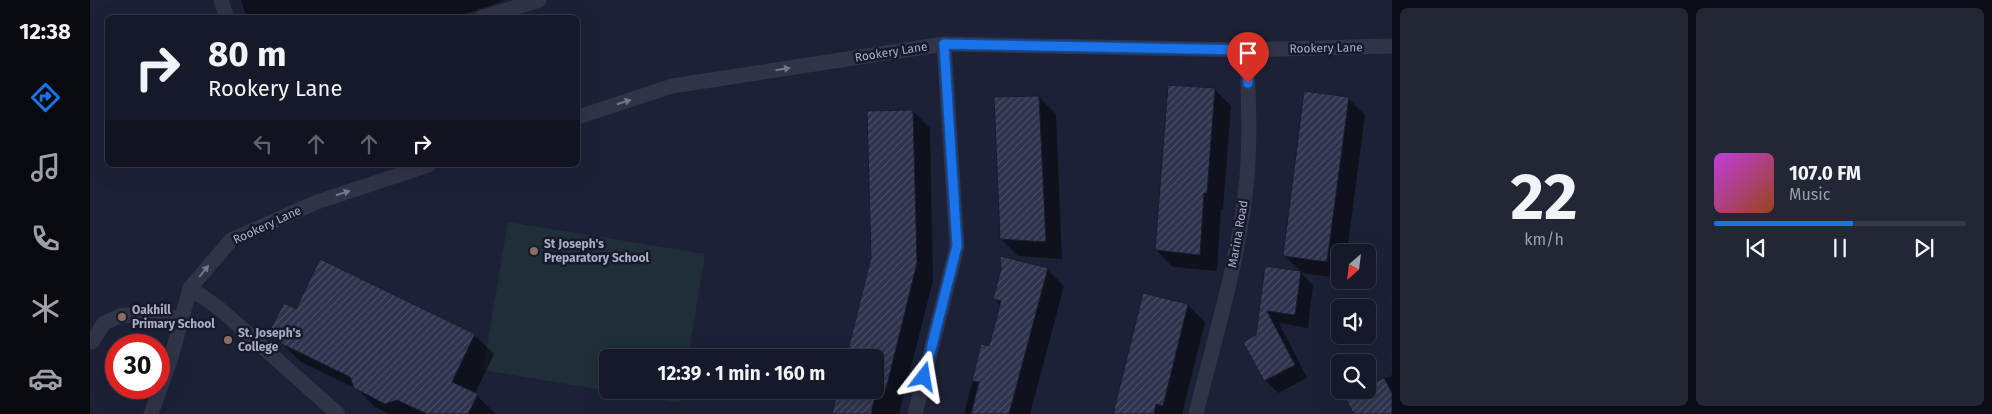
<!DOCTYPE html>
<meta charset="utf-8">
<style>
body{margin:0;font-family:"Fira Sans",sans-serif;background:#232635;color:#f1f3f6;height:100vh;display:flex;flex-direction:column;font-size:19px;white-space:nowrap}
*{box-sizing:border-box;margin:0}
p{font-size:16px;color:#9ea0a8}
.icon{flex:none;width:28px;height:28px;fill:none;stroke:currentColor;stroke-width:2;stroke-linecap:round;stroke-linejoin:round}
.map{position:relative;flex:1;overflow:hidden}
.sheet{display:flex;flex-direction:column;gap:8px;padding:8px;background:#0c0e17;width:600px}
.sheet>*{flex:none}
.banner{position:absolute;left:15px;top:15px;width:475px;height:152px;border-radius:8px;box-shadow:0 5px 20px #0002,0 0 0 1px #353846;background:#161929;color:#f1f3f6;overflow:hidden}
.needle{width:32px;rotate:208deg}
.fabs{position:absolute;left:1241px;top:244px;display:grid;gap:10px}
.fabs a{display:grid;place-items:center;width:45px;height:45px;border-radius:8px;background:#161929;box-shadow:0 5px 20px #0002,0 0 0 1px #353846;font-size:25px}
.speed{position:absolute;left:15px;top:334px;display:flex;gap:10px;font-size:25px;font-weight:700;text-align:center}
.speed>*{display:grid;place-content:center;width:65px;height:65px;border-radius:50%;background:#161929;box-shadow:0 5px 20px #0002,0 0 0 1px #353846;line-height:1}
.speed .limit{border:8px solid #d22;background:#fff;color:#111}
.pin{position:absolute;display:grid;place-items:center;width:42px;height:42px;color:#fff;margin:-51px -21px;border-radius:50% 50% 50% 0;rotate:-45deg;box-shadow:0 0 5px #0007}
.pin .icon{rotate:45deg}
.me{position:absolute;width:55px;margin:-28px;rotate:14deg;stroke-linejoin:round;filter:drop-shadow(0 0 4px #0008)}
.turn{display:flex;align-items:center;gap:18px;height:105px;padding:0 20px;font-size:22px}
.turn .icon{width:65px;height:65px;stroke-width:2.5}
.turn b{display:block;font-size:35px;line-height:42px}
.lanes{display:flex;align-items:center;height:48px;padding:0 20px;background:#0003;justify-content:center;gap:25px;direction:ltr}
.lanes .off{opacity:.35}
.sheet .card{flex:1;display:flex;flex-direction:column;justify-content:center;gap:8px;min-width:0;padding:0 18px;border-radius:8px;background:#232635}
.sheet .dial{align-items:center;gap:0}
.dial b{font-size:65px;line-height:1}
.song{display:flex;align-items:center;gap:15px}
.cover{width:60px;height:60px;border-radius:8px;background:linear-gradient(135deg,hsl(290 70% 55%),hsl(20 70% 35%))}
.played{height:5px;border-radius:2px;background:linear-gradient(90deg,#1a73e8 55%,#353846 55%)}
.keys{display:flex;justify-content:space-around;direction:ltr}
.sheet .tiles{flex:1;display:grid;gap:8px;grid-template-columns:repeat(2,1fr)}
.trip{position:absolute;left:509px;top:349px;width:285px;height:50px;border-radius:8px;background:#161929;box-shadow:0 5px 20px #0002,0 0 0 1px #353846;font-weight:700;line-height:50px;text-align:center}
main{display:flex;flex:1;min-height:0}
.tabs{display:flex;flex-direction:column;width:90px;justify-content:space-around;align-items:center;background:#090a10;color:#9ea0a8}
.tabs .icon{width:35px;height:35px}
.tabs .current{color:#1a73e8}
.tabs b{font-size:22px;color:#f1f3f6}
.map>svg:first-child{display:block}
.garden{fill:#1f2e38}
.shadow{fill:#0007}
.building{fill:url(#building-hatch);stroke:#191c2d}
.lines{fill:none;stroke-linecap:round;stroke-linejoin:round}
.service{stroke:#313447;stroke-width:15}
.minor{stroke:#313447;stroke-width:15}
.oneway{fill:#74778c}
.route-casing{stroke:#114b97;stroke-width:12}
.route{stroke:#1a73e8;stroke-width:9}
.education-dot{fill:#8d6e63;stroke:#171a2b;stroke-width:2}
.labels{text-anchor:middle;stroke-width:5;stroke-linejoin:round;paint-order:stroke}
.street-label{font-size:12px;fill:#aaadc5;stroke:#171a2b}
.poi-label{font-size:12px;font-weight:bold;fill:#aaadc5;stroke:#171a2b;text-anchor:start}
</style>
<main>
<nav class="tabs">
<b>12:38</b>
<svg class="icon current" aria-label="directions" viewBox="0 0 24 24"><path d="M12 3l9 9-9 9-9-9zM9 14v-3h6M13 9l2 2-2 2"/></svg>
<svg class="icon" aria-label="music" viewBox="0 0 24 24"><path d="M9 18V5l10-2v13"/><circle cx="6" cy="18" r="3"/><circle cx="16" cy="16" r="3"/></svg>
<svg class="icon" aria-label="phone" viewBox="0 0 24 24"><path d="M5 4h4l2 5-3 2q2 4 5 5l2-3 5 2v4C11 20 4 13 5 4z"/></svg>
<svg class="icon" aria-label="climate" viewBox="0 0 24 24"><path d="M12 3v18M4 7l16 10M4 17L20 7"/></svg>
<svg class="icon" aria-label="car" viewBox="0 0 24 24"><path d="M5 17H2v-5l4-1 3-4h7l3 4 3 1v5h-3M9 17h6M6 11h13"/><circle cx="7" cy="17" r="2"/><circle cx="17" cy="17" r="2"/></svg>
</nav>
<div class="map">
<svg width="1302" height="414" viewBox="0 0 1302 414">
<defs>
<pattern id="building-hatch" width="6" height="6" patternUnits="userSpaceOnUse" patternTransform="scale(1.25)"><rect width="6" height="6" fill="#2f344e"/><path d="M-1 1l2-2M0 6l6-6M5 7l2-2" fill="none" stroke="#4a4f66"/></pattern>
</defs>
<rect width="100%" height="100%" fill="#1d2137"/>
<polygon class="garden" points="418,222 615,254 598,357 518,358 518,390 592,390 590,403 393,370"/>
<g class="shadow">
<polygon points="151,0 416,0 363,18 157,18"/>
<polygon points="1125,90 1141,106 1133,210 1131,209 1127,271 1083,267 1066,250"/>
<polygon points="949,97 966,114 972,259 928,256 911,239"/>
<polygon points="1258,98 1275,115 1257,252 1250,252 1250,278 1211,273 1223,285 1218,328 1189,323 1217,378 1188,393 1175,380 1167,336 1176,268 1211,272 1195,256"/>
<polygon points="823,111 840,128 843,281 809,414 743,414 749,390 785,390"/>
<polygon points="957,269 974,286 940,414 874,414 892,345 900,347 911,306 904,299 912,270"/>
<polygon points="1098,305 1115,322 1092,414 1024,414"/>
<polygon points="207,311 384,335 404,354 385,394 406,414 299,414 285,407 267,389 211,362 181,332"/>
<polygon points="1302,375 1302,414 1266,414 1273,390 1278,390 1278,387"/>
</g>
<g class="building">
<polygon points="1078,85 1125,88 1117,193 1114,193 1110,255 1065,250"/>
<polygon points="1214,91 1259,97 1237,262 1193,256"/>
<polygon points="949,96 956,242 910,239 904,97"/>
<polygon points="823,110 827,263 796,389 787,387 781,414 742,414 748,390 785,390 785,358 756,358 781,258 777,111"/>
<polygon points="910,256 958,268 919,414 881,414 889,382 882,381 891,344 899,346 911,301 903,299 911,269"/>
<polygon points="230,259 385,334 362,382 388,394 378,414 337,414 307,400 295,404 264,388 260,377 190,343 192,338 179,332 194,303 206,309"/>
<polygon points="1175,266 1211,271 1205,315 1177,311 1205,365 1174,381 1153,342 1166,335"/>
<polygon points="1053,293 1098,304 1073,406 1066,404 1064,414 1023,414"/>
<polygon points="1294,378 1302,393 1302,414 1264,414 1255,398 1270,390 1278,390 1278,386"/>
</g>
<g class="lines">
<g class="service">
<polyline points="131,0 137,18"/>
<polyline points="391,18 449,0"/>
<polyline points="100,288 130,309 248,414"/>
<polyline points="2,342 14,323 32,315 92,318"/>
</g>
<g class="minor">
<polyline points="488,117 582,86 854,44 1157,50 1302,46"/>
<polyline points="61,414 81,358 100,288 141,240 227,202 339,165"/>
<polyline points="825,414 867,247 854,44"/>
<path d="M1106 414C1124 339 1148 264 1156 187 1161 142 1158 95 1157 50"/>
</g>
</g>
<defs><path id="oneway-solid" d="M-6-.8H1V-3.2L6.5 0L1 3.2V.8H-6Z" transform="scale(1.25)"/></defs>
<g class="oneway">
<use href="#oneway-solid" transform="translate(693 69) rotate(-9)"/>
<use href="#oneway-solid" transform="translate(534 102) rotate(-18)"/>
<use href="#oneway-solid" transform="translate(253 193) rotate(-18)"/>
<use href="#oneway-solid" transform="translate(114 271) rotate(-51)"/>
</g>
<g class="lines">
<defs>
<polyline id="route" points="834,377 867,246 854,44 1157,50 1158,83"/>
</defs>
<use href="#route" class="route-casing"/>
<use href="#route" class="route"/>
</g>
<g class="education-dot">
<circle cx="444" cy="251" r="5"/>
<circle cx="32" cy="317" r="5"/>
<circle cx="138" cy="340" r="5"/>
</g>
<g class="labels">
<g class="street-label">
<text transform="translate(1236 48) rotate(-1)" y="4">Rookery Lane</text>
<text transform="translate(801 52) rotate(-9)" y="4">Rookery Lane</text>
<text transform="translate(177 225) rotate(-25)" y="4">Rookery Lane</text>
<text transform="translate(1148 234) rotate(-80)" y="4">Marina Road</text>
</g>
<g class="poi-label">
<text x="454" y="248">St Joseph's<tspan x="454" dy="14">Preparatory School</tspan></text>
<text x="42" y="314">Oakhill<tspan x="42" dy="14">Primary School</tspan></text>
<text x="148" y="337">St. Joseph's<tspan x="148" dy="14">College</tspan></text>
</g>
</g>
</svg>
<div class="fabs">
<a><svg class="needle" viewBox="-14 -14 28 28"><path d="M0-13l5 13h-10z" fill="#e53935"/><path d="M0 13l5-13h-10z" fill="#9ea0a8"/></svg></a>
<a><svg class="icon" aria-label="sound" viewBox="0 0 24 24"><path d="M4 9h4l5-4v14l-5-4H4zM17 9q2 3 0 6"/></svg></a>
<a><svg class="icon" aria-label="search" viewBox="0 0 24 24"><circle cx="10" cy="10" r="6"/><path d="M15 15l6 6"/></svg></a>
</div>
<div class="speed"><div class="limit">30</div></div>
<div class="pin" style="left:1158px;top:83px;background:#d93025"><svg class="icon" aria-label="arrive" viewBox="0 0 24 24"><path d="M6 21V4h12l-3 4 3 4H6"/></svg></div>
<svg class="me" style="left:834px;top:377px" viewBox="-20 -20 40 40"><path d="M0-17L14 15 0 8-14 15z" fill="#1a73e8" stroke="#fff" stroke-width="4"/></svg>
<div class="trip">12:39 · 1 min · 160 m</div>
<div class="banner">
<div class="turn"><svg class="icon" aria-label="right" viewBox="0 0 24 24"><path d="M7 20v-9h11M14 6l5 5-5 5"/></svg><div><b>80 m</b>Rookery Lane</div></div>
<div class="lanes"><svg class="icon off" aria-label="left" viewBox="0 0 24 24"><path d="M17 20v-9H6M10 6l-5 5 5 5"/></svg><svg class="icon off" aria-label="ahead" viewBox="0 0 24 24"><path d="M12 20V5M6 11l6-6 6 6"/></svg><svg class="icon off" aria-label="ahead" viewBox="0 0 24 24"><path d="M12 20V5M6 11l6-6 6 6"/></svg><svg class="icon" aria-label="right" viewBox="0 0 24 24"><path d="M7 20v-9h11M14 6l5 5-5 5"/></svg></div>
</div>
</div>
<section class="sheet">
<div class="tiles">
<div class="card dial"><b>22</b><p>km/h</p></div>
<div class="card">
<div class="song"><i class="cover"></i><div><b>107.0 FM</b><p>Music</p></div></div>
<div class="played"></div>
<div class="keys"><svg class="icon" aria-label="previous" viewBox="0 0 24 24"><path d="M18 5L8 12l10 7zM5 5v14"/></svg><svg class="icon" aria-label="pause" viewBox="0 0 24 24"><path d="M8 5v14M16 5v14"/></svg><svg class="icon" aria-label="next" viewBox="0 0 24 24"><path d="M6 5l10 7-10 7zM19 5v14"/></svg></div>
</div>
</div>
</section>
</main>
